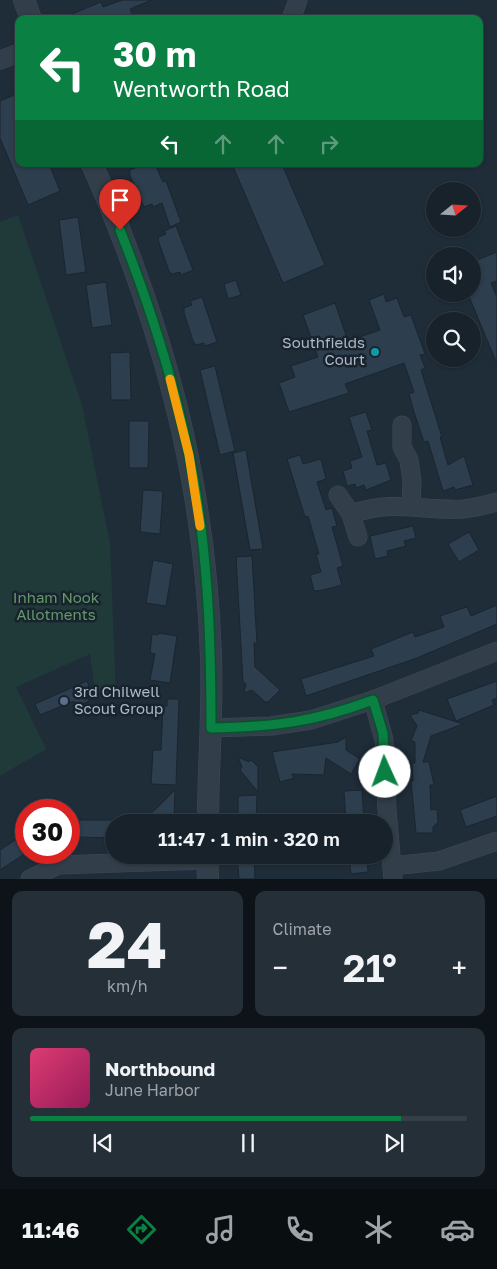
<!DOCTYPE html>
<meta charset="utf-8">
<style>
body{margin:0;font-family:"Golos Text",sans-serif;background:#242f37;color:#f1f3f6;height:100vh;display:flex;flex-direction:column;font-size:19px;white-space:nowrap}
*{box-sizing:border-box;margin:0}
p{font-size:16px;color:#9ea4a9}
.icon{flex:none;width:28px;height:28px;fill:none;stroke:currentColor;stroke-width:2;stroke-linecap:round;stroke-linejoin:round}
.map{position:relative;height:879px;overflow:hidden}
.details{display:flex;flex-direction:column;gap:12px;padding:12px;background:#0d1318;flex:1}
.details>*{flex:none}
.hud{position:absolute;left:15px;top:15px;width:468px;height:152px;border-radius:10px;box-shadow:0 1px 4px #0004,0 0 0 1px #363f47;background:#0b8043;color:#fff;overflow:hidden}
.needle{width:32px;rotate:72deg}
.tools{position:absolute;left:426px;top:182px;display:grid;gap:10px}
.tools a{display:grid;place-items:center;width:55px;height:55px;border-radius:50%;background:#17222b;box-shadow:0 1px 4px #0004,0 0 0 1px #363f47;font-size:25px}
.speed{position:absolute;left:15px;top:799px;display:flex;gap:10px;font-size:25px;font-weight:700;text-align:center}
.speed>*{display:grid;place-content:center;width:65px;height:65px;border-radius:50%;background:#17222b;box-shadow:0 1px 4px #0004,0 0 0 1px #363f47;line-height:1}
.speed .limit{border:8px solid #d22;background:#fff;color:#111}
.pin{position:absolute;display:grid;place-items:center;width:42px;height:42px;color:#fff;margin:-51px -21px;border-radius:50% 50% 50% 0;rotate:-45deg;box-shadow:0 0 5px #0007}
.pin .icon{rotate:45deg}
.me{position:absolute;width:55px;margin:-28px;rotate:358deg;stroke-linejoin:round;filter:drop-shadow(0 0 4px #0008)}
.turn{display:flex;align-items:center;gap:18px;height:105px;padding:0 15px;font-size:22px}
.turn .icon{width:65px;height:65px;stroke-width:2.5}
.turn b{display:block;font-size:35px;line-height:42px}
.lanes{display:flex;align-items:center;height:48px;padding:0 15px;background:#0003;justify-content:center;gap:25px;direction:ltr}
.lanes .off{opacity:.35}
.big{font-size:38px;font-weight:600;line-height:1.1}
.details .tile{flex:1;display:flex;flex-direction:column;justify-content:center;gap:8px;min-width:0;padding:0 18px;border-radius:10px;background:#242f37}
.details .dial{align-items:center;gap:0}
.dial b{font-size:65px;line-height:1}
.song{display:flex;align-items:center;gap:15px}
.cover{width:60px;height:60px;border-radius:8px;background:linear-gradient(135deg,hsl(340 70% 55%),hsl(330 70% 35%))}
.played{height:5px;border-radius:2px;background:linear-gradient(90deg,#0b8043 85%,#363f47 85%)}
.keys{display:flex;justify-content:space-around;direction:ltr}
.heat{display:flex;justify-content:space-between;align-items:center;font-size:28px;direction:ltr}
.details .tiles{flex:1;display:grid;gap:12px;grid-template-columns:1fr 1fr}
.tile:last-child{grid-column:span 2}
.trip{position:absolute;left:105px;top:814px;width:288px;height:50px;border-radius:25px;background:#17222b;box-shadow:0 1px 4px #0004,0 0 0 1px #363f47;font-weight:600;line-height:50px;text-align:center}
.dock{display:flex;height:80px;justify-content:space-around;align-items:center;background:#090e11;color:#9ea4a9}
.dock .icon{width:35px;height:35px}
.dock .on{color:#0b8043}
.dock b{font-size:22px;color:#f1f3f6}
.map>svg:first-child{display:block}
.green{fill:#203a3a}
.building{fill:#2d3e4e;stroke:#1a2530}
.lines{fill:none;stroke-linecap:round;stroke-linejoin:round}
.minor-casing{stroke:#3f4a56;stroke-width:19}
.tertiary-casing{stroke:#3f4a56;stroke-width:22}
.minor{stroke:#323e4a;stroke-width:18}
.tertiary{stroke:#323e4a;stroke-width:21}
.route-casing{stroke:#07532c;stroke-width:12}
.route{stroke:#0b8043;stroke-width:9}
.slow{stroke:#f59e0b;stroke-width:9}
.culture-dot{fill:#0f9aa8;stroke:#18232e;stroke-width:2}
.service-dot{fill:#5c6f8a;stroke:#18232e;stroke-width:2}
.labels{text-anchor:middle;stroke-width:5;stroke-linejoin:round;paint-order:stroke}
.poi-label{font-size:15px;fill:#acb9c7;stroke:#18232e;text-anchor:end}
.park-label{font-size:15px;fill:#629969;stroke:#18232e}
</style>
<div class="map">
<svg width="497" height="879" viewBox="0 0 497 879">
<rect width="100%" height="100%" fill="#1f2d39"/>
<polygon class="green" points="18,215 82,405 110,544 116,697 106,698 95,689 90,654 16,687 46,749 0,776 0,222"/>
<g class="building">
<polygon points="122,0 152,0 130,9 134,19 60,19 101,2 103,7"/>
<polygon points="19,93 19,164 49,164 60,191 28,205 0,138 0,101"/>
<polygon points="136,164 155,164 163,182 166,181 181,222 170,227 162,203 153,207 152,204 144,207 130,176 130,170 137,167"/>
<polygon points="232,164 282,164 325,265 283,283"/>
<polygon points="78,217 86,272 66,275 59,220"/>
<polygon points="176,226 193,270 181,275 180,272 172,274 169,271 159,243 158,237 166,234 164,231"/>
<polygon points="497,252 497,281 491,283 497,297 497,364 468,294 472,294 472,262"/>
<polygon points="236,280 241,295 228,299 224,284"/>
<polygon points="106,282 112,325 92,328 86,285"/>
<polygon points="384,294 386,302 397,298 404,317 411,315 425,354 420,355 425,368 421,370 442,437 440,437 448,465 464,456 473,485 455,490 454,487 443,491 428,441 424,442 414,412 409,394 414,392 404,363 345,384 349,393 289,412 279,383 295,377 291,366 318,357 303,315 335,303 348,341 380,330 369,300"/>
<polygon points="202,297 217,342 205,346 204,343 196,345 193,341 184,313 184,308 192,305 190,301"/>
<polygon points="130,352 131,400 111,400 110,353"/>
<polygon points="215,366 235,451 220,455 200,370"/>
<polygon points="366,412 372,430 367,431 377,465 386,463 391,480 366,490 364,485 356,488 355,484 347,486 343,471 352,468 350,461 362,457 349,417"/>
<polygon points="129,421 149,421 148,468 129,468"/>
<polygon points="246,450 263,549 250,550 233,453"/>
<polygon points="300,455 303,464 321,459 326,479 317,482 326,510 332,508 337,526 332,527 343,566 337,568 342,585 323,590 314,591 310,575 321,572 316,554 319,554 308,516 305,517 287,459"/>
<polygon points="143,490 163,491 160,534 140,532"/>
<polygon points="413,526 416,538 404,541 406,546 387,551 388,556 375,559 370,536"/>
<polygon points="469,532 479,550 459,562 448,544"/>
<polygon points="252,556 257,643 254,643 255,667 280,690 268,702 265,702 252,690 244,693 246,684 243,682 236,557"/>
<polygon points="153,560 173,564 166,606 146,603"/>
<polygon points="497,605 497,624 417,658 306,696 301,679 374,656 371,649 413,632 415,637 444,627 440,616 467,607 471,616"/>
<polygon points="158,633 177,636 170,683 150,680 155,654 150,653 152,634 158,635"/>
<polygon points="87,681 91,692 86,695 89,701 76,707 74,701 40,715 35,704"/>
<polygon points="497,681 497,698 492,700 494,705 456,721 447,699"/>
<polygon points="167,699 179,699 176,785 151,784 153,750 161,750 163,706 167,706"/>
<polygon points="419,710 463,724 431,736 423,762 429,762 434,785 430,785 431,810 437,809 438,822 433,827 433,833 416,833 411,781 413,781 412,763 415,763 415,742 411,741 417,726 410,715 418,713"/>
<polygon points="346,737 346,750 360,759 351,774 326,758 324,775 292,774 294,778 280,782 272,752 338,742"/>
<polygon points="238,757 249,762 251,760 258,767 258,792 240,770 242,767"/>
<polygon points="175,790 174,822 142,822 160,805"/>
<polygon points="362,790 364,822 346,822 344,791"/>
<polygon points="257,795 256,822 238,822 238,796"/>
<polygon points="497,796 497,816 466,827 460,810"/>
<polygon points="78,820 113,820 113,838 78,837"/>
<polygon points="26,833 26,853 0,870 0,850"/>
<polygon points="237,855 254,855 255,879 239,879"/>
<polygon points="349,855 367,855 368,872 351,874"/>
</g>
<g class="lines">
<defs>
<g id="minor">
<polyline points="291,19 298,0"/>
<polyline points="0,60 19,53"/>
<polyline points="402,425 402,447 409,460 412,481 411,505"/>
<polyline points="338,495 351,514 358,537"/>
<path d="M351 514C396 499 419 511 463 509 474 508 486 505 497 502"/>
<polyline points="373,700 384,740 387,809 393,879"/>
<polyline points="211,728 271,726 311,720 373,700 497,651"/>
<polyline points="392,866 439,861 497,841"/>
<polyline points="30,879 58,865 207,860"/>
</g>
<g id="tertiary">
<polyline points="24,0 31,19"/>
<path d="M92 164C163 325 205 479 211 656 213 712 208 767 208 822"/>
<polyline points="207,855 208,879"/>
</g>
</defs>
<use href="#minor" class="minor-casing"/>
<use href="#tertiary" class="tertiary-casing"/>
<use href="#minor" class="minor"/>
<use href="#tertiary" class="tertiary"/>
</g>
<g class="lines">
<defs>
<path id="route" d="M120 230C149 303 173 378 189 455 208 545 211 637 211 728 273 727 314 722 373 700L383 733 385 772"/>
</defs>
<use href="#route" class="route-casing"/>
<use href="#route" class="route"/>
<polyline class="slow" points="170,379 189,455 200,526"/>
</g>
<circle class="culture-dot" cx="375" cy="352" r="5"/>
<circle class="service-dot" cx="64" cy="701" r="5"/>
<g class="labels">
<g class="poi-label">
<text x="365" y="348">Southfields<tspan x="365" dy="17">Court</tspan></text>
<text x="74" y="697" text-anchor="start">3rd Chilwell<tspan x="74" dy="17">Scout Group</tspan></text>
</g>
<g class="park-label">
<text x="56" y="603">Inham Nook<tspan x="56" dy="17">Allotments</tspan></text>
</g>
</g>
</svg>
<div class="tools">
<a><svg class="needle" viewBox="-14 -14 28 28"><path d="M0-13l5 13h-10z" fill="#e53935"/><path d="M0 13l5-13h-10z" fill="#9ea4a9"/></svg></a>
<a><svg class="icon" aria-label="sound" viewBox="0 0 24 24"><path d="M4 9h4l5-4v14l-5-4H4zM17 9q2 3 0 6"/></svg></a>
<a><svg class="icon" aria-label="search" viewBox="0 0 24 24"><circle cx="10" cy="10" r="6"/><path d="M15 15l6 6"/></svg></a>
</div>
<div class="speed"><div class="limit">30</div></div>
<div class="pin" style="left:120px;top:230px;background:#d93025"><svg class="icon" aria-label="arrive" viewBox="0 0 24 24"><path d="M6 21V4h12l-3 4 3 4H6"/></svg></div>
<svg class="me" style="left:385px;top:772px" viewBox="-20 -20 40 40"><circle r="19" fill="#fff"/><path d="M0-13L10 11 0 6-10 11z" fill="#0b8043"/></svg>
<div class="trip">11:47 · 1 min · 320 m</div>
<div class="hud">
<div class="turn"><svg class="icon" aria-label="left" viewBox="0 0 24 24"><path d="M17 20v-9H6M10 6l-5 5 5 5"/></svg><div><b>30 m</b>Wentworth Road</div></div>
<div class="lanes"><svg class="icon" aria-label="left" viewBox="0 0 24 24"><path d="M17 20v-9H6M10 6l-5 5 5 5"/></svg><svg class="icon off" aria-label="ahead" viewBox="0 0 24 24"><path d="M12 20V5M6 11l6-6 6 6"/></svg><svg class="icon off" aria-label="ahead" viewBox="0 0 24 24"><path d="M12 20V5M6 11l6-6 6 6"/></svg><svg class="icon off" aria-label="right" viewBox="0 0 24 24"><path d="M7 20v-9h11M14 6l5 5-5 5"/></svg></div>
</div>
</div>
<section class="details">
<div class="tiles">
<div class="tile dial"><b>24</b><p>km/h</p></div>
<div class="tile"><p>Climate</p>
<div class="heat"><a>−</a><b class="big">21°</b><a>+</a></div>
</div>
<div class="tile">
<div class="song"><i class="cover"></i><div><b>Northbound</b><p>June Harbor</p></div></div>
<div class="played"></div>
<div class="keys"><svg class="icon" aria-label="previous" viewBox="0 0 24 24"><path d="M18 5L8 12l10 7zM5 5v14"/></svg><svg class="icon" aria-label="pause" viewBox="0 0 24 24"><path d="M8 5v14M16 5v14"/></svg><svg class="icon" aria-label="next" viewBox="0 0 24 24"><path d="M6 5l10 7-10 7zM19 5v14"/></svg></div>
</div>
</div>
</section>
<nav class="dock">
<b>11:46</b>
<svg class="icon on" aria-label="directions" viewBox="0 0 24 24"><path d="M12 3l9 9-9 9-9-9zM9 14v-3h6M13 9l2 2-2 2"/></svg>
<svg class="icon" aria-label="music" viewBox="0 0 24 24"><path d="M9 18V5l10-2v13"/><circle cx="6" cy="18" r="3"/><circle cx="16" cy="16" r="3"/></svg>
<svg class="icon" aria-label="phone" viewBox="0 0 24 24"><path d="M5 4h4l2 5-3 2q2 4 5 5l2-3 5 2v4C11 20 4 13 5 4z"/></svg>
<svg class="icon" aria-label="climate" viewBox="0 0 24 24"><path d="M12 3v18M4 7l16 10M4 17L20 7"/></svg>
<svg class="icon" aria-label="car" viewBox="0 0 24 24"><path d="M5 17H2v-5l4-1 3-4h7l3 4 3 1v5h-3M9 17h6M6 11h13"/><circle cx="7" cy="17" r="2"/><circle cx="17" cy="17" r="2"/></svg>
</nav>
